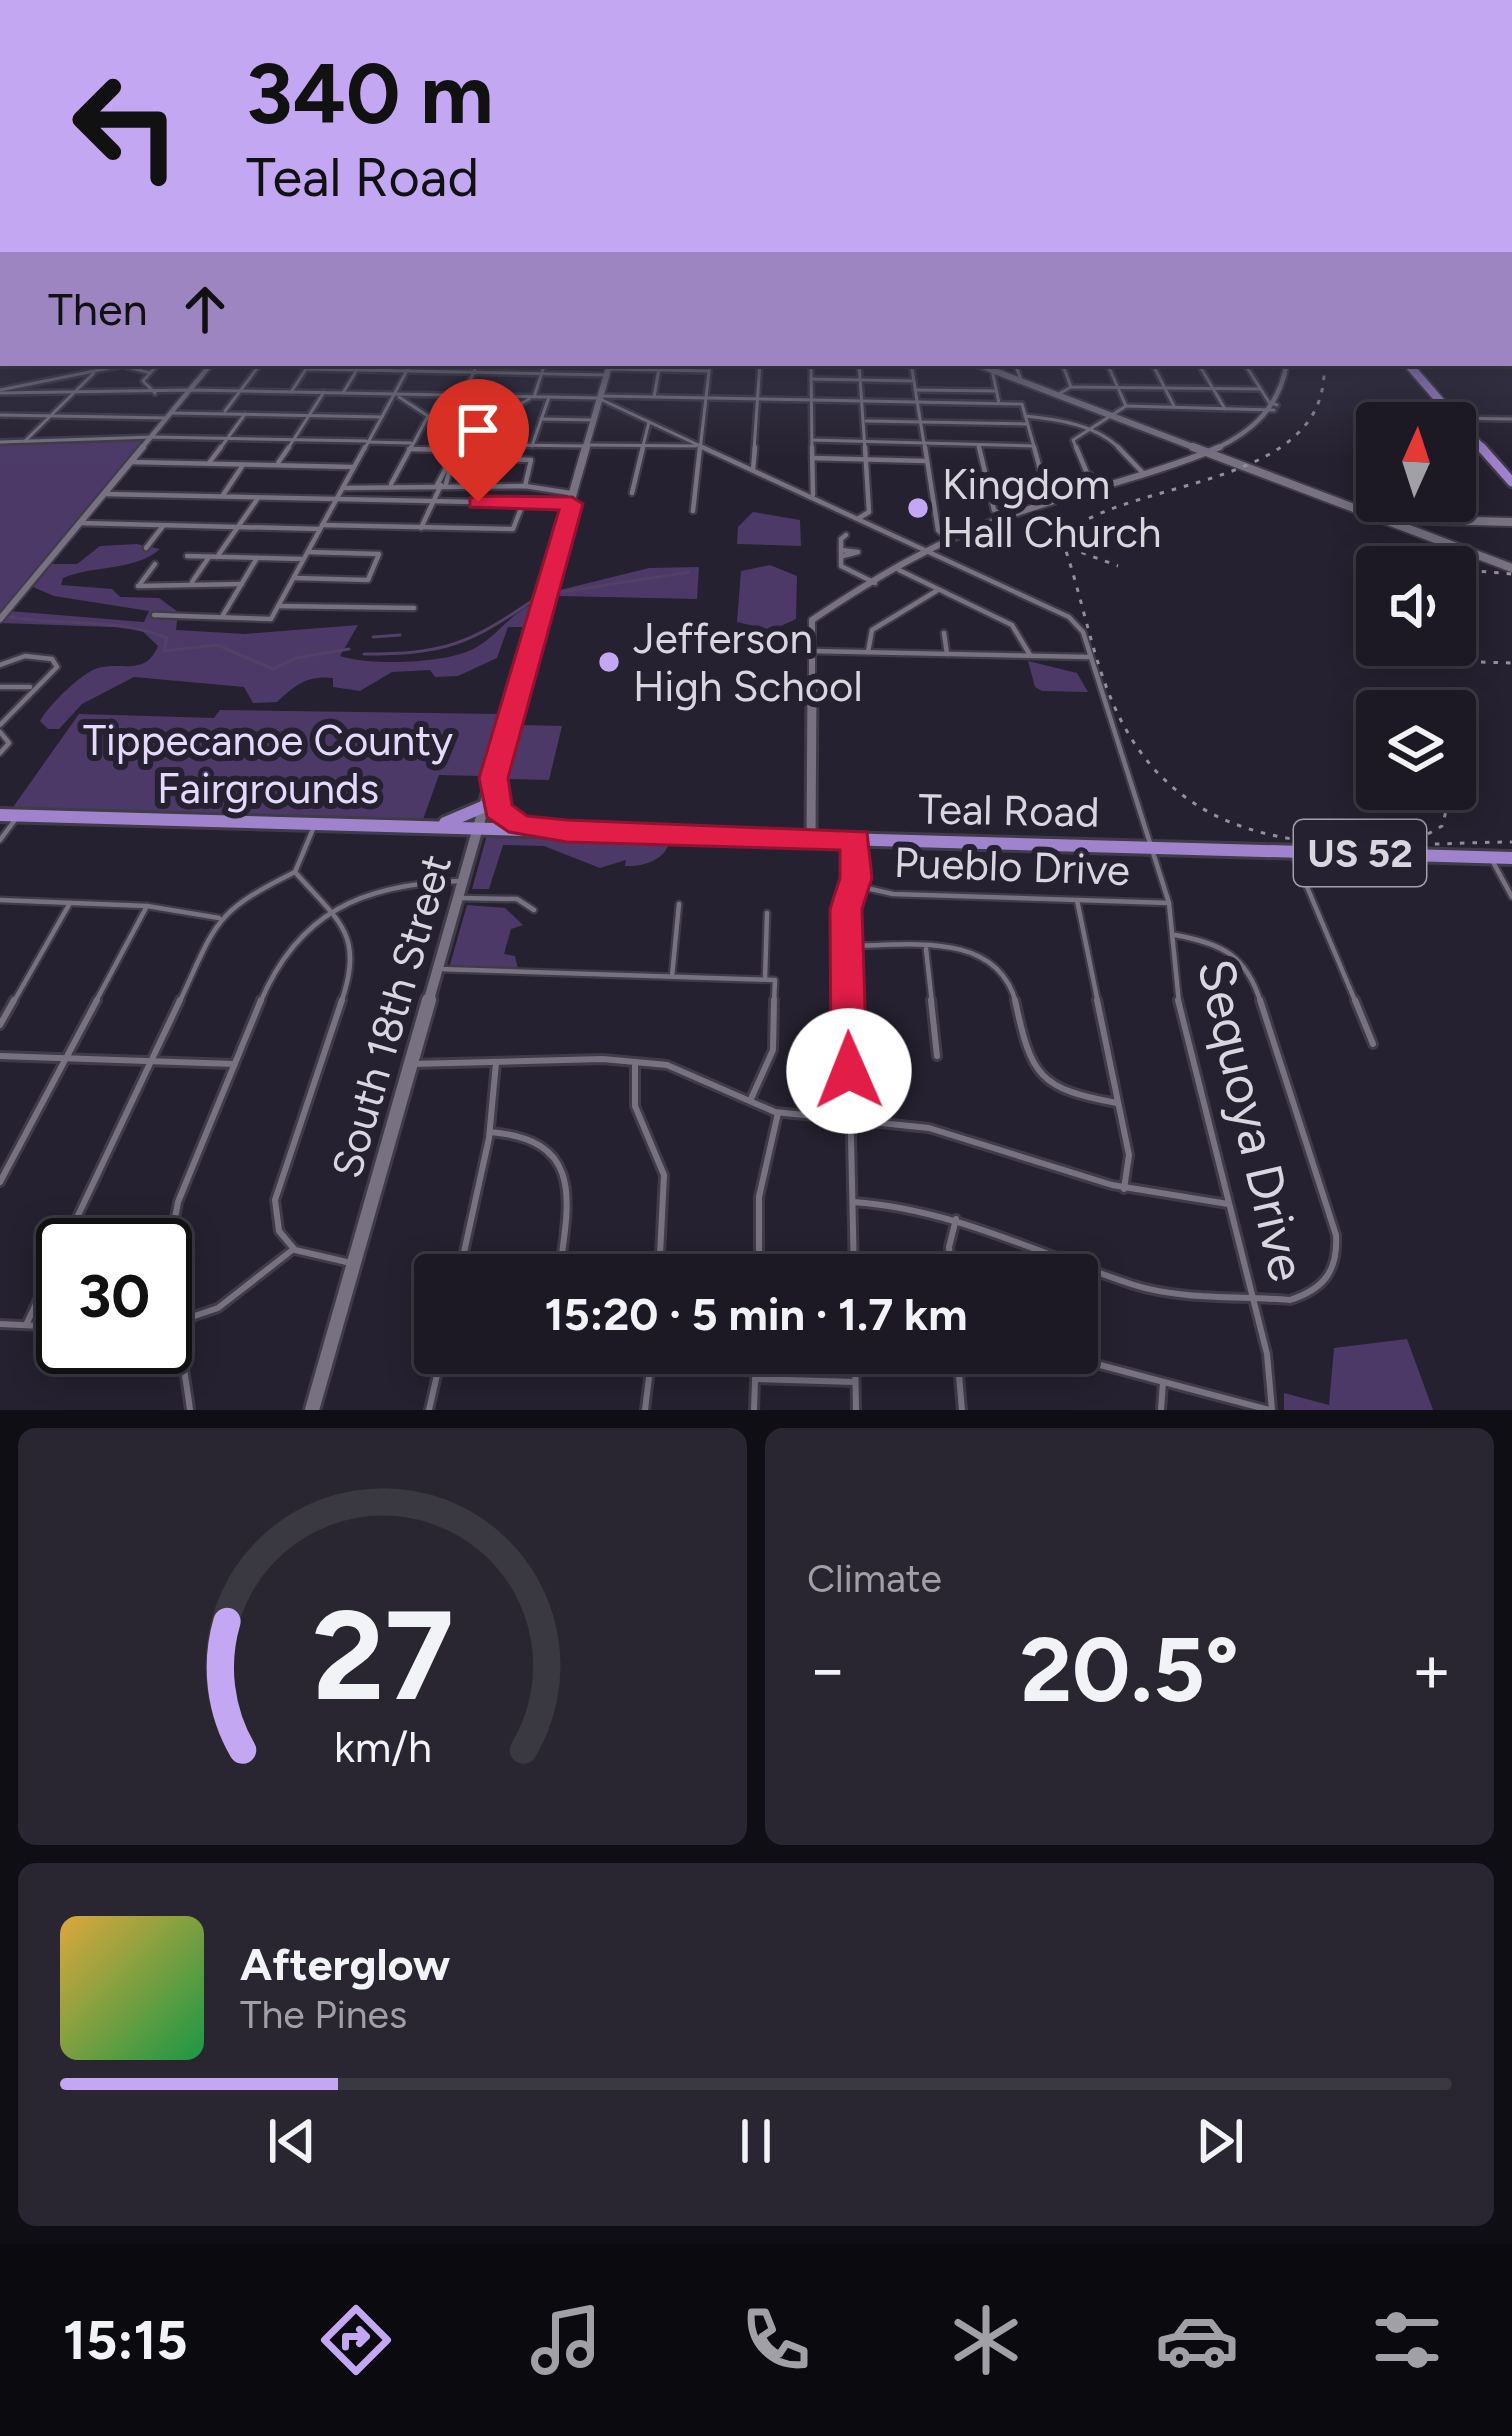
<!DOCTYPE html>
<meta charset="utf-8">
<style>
body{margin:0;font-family:Figtree,sans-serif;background:#292631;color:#f1f3f6;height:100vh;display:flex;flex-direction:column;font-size:45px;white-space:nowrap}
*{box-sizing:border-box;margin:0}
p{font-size:39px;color:#a0a0a6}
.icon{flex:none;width:66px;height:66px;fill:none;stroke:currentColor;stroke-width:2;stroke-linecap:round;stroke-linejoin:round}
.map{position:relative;height:1410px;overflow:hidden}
.details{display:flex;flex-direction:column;gap:18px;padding:18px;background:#0f0e14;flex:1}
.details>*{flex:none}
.banner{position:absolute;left:0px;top:0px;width:1512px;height:366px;box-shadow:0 6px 30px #0003,0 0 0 3px #3a3841;background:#c3a7f2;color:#111;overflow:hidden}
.needle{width:78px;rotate:3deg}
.controls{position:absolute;left:1356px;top:402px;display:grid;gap:24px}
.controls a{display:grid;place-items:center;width:120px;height:120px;border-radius:12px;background:#1c1924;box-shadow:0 6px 30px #0003,0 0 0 3px #3a3841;font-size:60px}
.speed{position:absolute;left:36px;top:1218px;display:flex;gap:24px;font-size:60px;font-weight:700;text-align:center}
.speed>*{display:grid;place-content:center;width:156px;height:156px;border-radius:50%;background:#1c1924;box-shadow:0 6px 30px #0003,0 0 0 3px #3a3841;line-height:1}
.speed .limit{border:6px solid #111;border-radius:18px;background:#fff;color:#111}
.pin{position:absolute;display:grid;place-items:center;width:102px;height:102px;color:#fff;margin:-123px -51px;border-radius:50% 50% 50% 0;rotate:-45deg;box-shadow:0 0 12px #0007}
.pin .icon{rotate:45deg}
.me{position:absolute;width:132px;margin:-66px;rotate:359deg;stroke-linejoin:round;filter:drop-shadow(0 0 9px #0008)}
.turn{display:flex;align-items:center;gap:42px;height:252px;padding:0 48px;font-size:54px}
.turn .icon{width:156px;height:156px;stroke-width:2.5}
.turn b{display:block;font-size:84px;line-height:102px}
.then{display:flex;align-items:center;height:114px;padding:0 48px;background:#0003;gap:24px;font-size:45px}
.big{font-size:90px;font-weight:700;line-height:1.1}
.details .card{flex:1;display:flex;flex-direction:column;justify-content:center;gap:18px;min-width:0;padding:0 42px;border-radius:18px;background:#292631}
.details .dial{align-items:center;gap:0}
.dial svg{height:312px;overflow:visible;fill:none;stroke:#3a3841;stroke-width:7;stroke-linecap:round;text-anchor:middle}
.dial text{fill:#f1f3f6;stroke:none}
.song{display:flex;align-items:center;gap:36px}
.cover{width:144px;height:144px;border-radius:18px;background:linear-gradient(135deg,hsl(40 70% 55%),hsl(140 70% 35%))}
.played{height:12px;border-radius:6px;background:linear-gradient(90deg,#c3a7f2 20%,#3a3841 20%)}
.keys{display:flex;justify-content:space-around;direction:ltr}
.heat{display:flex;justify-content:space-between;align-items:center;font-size:66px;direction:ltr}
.details .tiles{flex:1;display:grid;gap:18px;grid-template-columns:1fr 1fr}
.card:last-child{grid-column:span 2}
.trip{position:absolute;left:414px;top:1254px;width:684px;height:120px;border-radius:12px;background:#1c1924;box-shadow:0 6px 30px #0003,0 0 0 3px #3a3841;font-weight:700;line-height:120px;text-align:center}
.tabs{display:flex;height:192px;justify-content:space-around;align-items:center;background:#0b0a0e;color:#a0a0a6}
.tabs .icon{width:84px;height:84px}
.tabs .on{color:#c3a7f2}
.tabs b{font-size:54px;color:#f1f3f6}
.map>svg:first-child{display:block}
.green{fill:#4c3968}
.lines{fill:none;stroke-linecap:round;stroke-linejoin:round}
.stream{stroke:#524066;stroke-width:3}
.minor-far2-casing{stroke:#3f3b47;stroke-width:8}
.minor-far1-casing{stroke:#3f3b47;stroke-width:9}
.minor-casing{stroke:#3f3b47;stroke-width:12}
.tertiary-far2-casing{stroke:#3f3b47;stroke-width:9}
.tertiary-far1-casing{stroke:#3f3b47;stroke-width:10}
.tertiary-casing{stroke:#3f3b47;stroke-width:15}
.secondary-far3-casing{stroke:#3f3b47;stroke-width:10}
.secondary-far2-casing{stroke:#3f3b47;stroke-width:12}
.secondary-far1-casing{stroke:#3f3b47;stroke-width:16}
.secondary-casing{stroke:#3f3b47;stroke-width:20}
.primary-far2-casing{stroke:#3f3b47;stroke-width:12}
.primary-far1-casing{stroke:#3f3b47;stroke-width:14}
.primary-casing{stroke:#3f3b47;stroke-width:18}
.minor-far2{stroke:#777182;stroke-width:3}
.minor-far1{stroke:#777182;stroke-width:4.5}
.minor{stroke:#777182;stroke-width:6}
.tertiary-far2{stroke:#777182;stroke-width:4.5}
.tertiary-far1{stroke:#777182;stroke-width:6}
.tertiary{stroke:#777182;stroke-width:9}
.secondary-far3{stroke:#777182;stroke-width:6}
.secondary-far2{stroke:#777182;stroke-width:8}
.secondary-far1{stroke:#777182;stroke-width:10}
.secondary{stroke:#777182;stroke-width:14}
.primary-far2{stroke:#a083cd;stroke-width:8}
.primary-far1{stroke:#a083cd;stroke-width:9}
.primary{stroke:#a083cd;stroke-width:12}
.rail{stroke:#938f9b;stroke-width:3;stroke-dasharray:4.5 8;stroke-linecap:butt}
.route{fill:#e11d48;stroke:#92132f;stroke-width:3}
.poi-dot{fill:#c3a7f2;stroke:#262130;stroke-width:4.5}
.labels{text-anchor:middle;stroke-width:12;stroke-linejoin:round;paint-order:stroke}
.shield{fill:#262130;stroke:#a3a0ab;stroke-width:3}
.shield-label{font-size:39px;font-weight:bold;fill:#d9d6e0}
.poi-label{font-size:42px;fill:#d9d6e0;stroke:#262130;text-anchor:start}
.park-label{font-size:42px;fill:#e6d9fe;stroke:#262130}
.street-label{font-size:42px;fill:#d9d6e0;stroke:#262130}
.near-street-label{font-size:51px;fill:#d9d6e0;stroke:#262130}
</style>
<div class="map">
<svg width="1512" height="1410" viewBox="0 0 1512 1410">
<rect width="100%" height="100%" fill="#262130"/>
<g class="green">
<polygon points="146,440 0,614 0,442"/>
<polygon points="753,512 800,520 801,546 737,544 738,527"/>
<path d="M137 544 160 549C136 571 93 565 63 578L61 585 112 589 120 597 159 598 178 612 176 630 245 634 358 625 340 656C370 666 449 664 477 647 499 634 512 611 537 602L528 627H508L497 658 458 676 435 677 430 670 392 672 360 691 333 687V678C307 675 295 685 277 702L253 703 244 687 134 677 82 704 59 729H48L40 721C48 706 81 673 98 668 123 661 145 677 158 646L139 628 0 623 9 611 144 622 149 611 54 596 33 587 52 564H77L100 546Z"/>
<polygon points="770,565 797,576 796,619 772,630 737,622 741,571"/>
<polygon points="699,567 697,599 558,596 556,591 649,568"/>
<polygon points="1028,661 1077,673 1088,692 1042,691 1035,687"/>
<polygon points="220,710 500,714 480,776 439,775 422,822 11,810 79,714 214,718"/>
<polygon points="522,725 562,726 549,780 507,779"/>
<path d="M487 835 670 839C667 860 643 867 625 866L626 860 600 868 544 846 503 845 489 889H472Z"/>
<polygon points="467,905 505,908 523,925 511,929 504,954 515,956 518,969 449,968"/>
<polygon points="1407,1339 1433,1410 1284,1410 1284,1393 1329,1405 1334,1348"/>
</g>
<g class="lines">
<g class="stream">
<polyline points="562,592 689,572"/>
<path d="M10 617C62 626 118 618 167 638L164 651 217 645 273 669 296 658 349 649"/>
<polyline points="373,637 400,635"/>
<path d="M364 654C444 654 467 645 532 601"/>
</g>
<defs>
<g id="minor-far2">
<polyline points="811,363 812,450"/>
<polyline points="859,363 865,450"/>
<polyline points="911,363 925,450"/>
<polyline points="1015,363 1021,380"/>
<polyline points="1152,363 1174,406"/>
<polyline points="1198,363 1225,409"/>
<polyline points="1244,363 1269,402 1277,405"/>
<polyline points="127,367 150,373"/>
<polyline points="306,369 606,375"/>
<polyline points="608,369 709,371"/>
<polyline points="992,370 999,403"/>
<polyline points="811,379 913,381"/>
<polyline points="1071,387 1260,389"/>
<polyline points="0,390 134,363"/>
<polyline points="915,390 996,391"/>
<polyline points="291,392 310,363"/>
<polyline points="0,393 190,390 600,398"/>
<polyline points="155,393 143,381 159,363"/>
<polyline points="343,393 361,363"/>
<polyline points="463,395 478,363"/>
<polyline points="1057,395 1071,387 1062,363"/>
<polyline points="601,396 1022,404 1035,450"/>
<polyline points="399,397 460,437"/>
<polyline points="534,397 545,363"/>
<polyline points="654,397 660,363"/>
<polyline points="600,399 709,450"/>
<polyline points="1126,406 1274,410"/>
<polyline points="225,411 261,363"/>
<polyline points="171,413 382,417"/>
<polyline points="0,415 167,418"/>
<path d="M1025 416C1057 419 1098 425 1121 450"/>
<polyline points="1447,418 1512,419"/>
<polyline points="541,419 594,420"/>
<polyline points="866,421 1027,424"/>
<polyline points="462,438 529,399"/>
<polyline points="812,440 1034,446"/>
<polyline points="25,441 94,373"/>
<polyline points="0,442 154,437 366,441"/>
<polyline points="368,442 411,443"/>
<polyline points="507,445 585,446"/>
<polyline points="588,445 696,446"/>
<polyline points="979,445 980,450"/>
<polyline points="532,446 549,397"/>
<polyline points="409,449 436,450"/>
<polyline points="219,450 245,414"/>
<polyline points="287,450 324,392"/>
<polyline points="364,450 411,363"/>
<polyline points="410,450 428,416 498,417"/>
<polyline points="456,450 462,438"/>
<polyline points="505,450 522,403"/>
<polyline points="642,450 649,422"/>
<polyline points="700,450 710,363"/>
<polyline points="754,450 760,363"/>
<polyline points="1077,450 1073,440 1126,406 1107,363"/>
</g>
<g id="minor-far1">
<polyline points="702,447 1069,617 1083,632 1169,903 1179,1003"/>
<polyline points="812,447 813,495"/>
<polyline points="925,447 938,530 950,541"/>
<polyline points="979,447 994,510 1003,517"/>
<polyline points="1034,447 1049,502"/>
<polyline points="1076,447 1087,473 1104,485"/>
<polyline points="1118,447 1143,473"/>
<polyline points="409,449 456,450"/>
<polyline points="453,457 531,460 525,486"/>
<polyline points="502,458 506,447"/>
<polyline points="812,458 926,461"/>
<polyline points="131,462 353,467"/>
<polyline points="209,463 221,447"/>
<polyline points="278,463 289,447"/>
<polyline points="753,470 755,447"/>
<polyline points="391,484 411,447"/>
<polyline points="446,484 453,457"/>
<polyline points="437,485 457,447"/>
<polyline points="343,488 525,486 570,493"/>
<polyline points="632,493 643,447"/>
<polyline points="105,494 567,504"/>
<polyline points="223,495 243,465"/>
<polyline points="693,511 700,447"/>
<polyline points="859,518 869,512 865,447"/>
<polyline points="81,523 320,529"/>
<polyline points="322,525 513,529 522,506"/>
<polyline points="421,528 441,485"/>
<polyline points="846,535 841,539 841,566 875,583"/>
<polyline points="146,548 163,526"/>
<polyline points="841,550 858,552 843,556"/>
<polyline points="187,556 302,559"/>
<polyline points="217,557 258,498"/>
<polyline points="899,570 1012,625 1030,655"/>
<polyline points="294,578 368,580 379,554 308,552"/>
<polyline points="192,582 209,557"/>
<polyline points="140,584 155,564"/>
<polyline points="138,586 242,584"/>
<polyline points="278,606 414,608"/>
<polyline points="154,615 271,619 365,447"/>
<polyline points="223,615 257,558"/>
<polyline points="944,633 947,654"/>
<polyline points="812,651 1089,657"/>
<polyline points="868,652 872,630 938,590"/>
<polyline points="0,665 25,656 52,659 57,667 0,725"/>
<polyline points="0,687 30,687"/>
<polyline points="813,699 851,695"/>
<polyline points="0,732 9,743 0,753"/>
<polyline points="0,840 15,820"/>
<polyline points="1294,856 1356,1003"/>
<polyline points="1493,862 1512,897"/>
<path d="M295 872C339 922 365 934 341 1003"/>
<polyline points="853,885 893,894 1169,903"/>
<polyline points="460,898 517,899 534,910"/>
<polyline points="0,900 147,906 219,918"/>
<polyline points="1077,900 1098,1003"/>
<path d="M1175 935C1223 944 1246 955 1261 1003"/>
<path d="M847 946C905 946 997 929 1016 1003"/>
<polyline points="926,949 932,1003"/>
<polyline points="439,969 775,980 774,1003"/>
<polyline points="672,976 679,904"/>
<polyline points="765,979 767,913"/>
<polyline points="13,1003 70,903"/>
<polyline points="95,1003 147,906"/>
<path d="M179 1003C217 922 212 913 295 872L313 829"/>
<path d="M260 1003C298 912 363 884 459 881"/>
<polyline points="848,1003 846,909 856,878 856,844"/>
</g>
<g id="minor">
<polyline points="342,1000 275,1200 279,1231 295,1250 351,1263"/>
<polyline points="848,1000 854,1275"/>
<polyline points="931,1000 937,1056"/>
<path d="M1015 1000C1031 1076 1039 1089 1117 1103"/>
<polyline points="1097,1000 1129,1155 1124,1189"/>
<polyline points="1178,1000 1267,1354 1272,1410"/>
<polyline points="1355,1000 1373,1044"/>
<polyline points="0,1025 14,1000"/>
<polyline points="0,1056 234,1064"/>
<polyline points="635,1062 635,1106 664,1175 659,1275"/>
<polyline points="412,1064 603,1059 667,1065 775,1112 929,1128 1112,1185 1228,1204"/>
<polyline points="750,1101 773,1050 774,1000"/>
<path d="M490 1132C585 1140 569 1201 559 1275"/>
<polyline points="0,1182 97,1000"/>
<path d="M853 1202C954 1209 1039 1254 1134 1285 1181 1300 1241 1296 1290 1300 1324 1289 1338 1271 1336 1235L1260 1000"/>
<polyline points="64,1245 180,1000"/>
<polyline points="459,1275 489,1138 496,1063"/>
<polyline points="759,1275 759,1197 778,1113"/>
<polyline points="951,1275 949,1247 956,1219"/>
<polyline points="0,1324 63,1327"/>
<polyline points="26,1325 63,1247"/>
<polyline points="165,1326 218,1308 291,1251"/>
<polyline points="632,1353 650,1354"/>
<polyline points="855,1353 856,1410"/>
<polyline points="957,1353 962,1410"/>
<polyline points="1070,1357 1269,1410"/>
<polyline points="755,1379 855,1382"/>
<path d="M190 1410C181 1338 162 1275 178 1202L261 1000"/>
<polyline points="429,1410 442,1353"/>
<polyline points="645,1410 652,1353"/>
<polyline points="754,1410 756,1353"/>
<polyline points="1161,1410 1163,1382"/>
</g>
<g id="tertiary-far2">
<polyline points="140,450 212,363"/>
<path d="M1213 450C1254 431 1279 407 1287 363"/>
</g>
<g id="tertiary-far1">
<polyline points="0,619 143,447"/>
<path d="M812 690V620C873 579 938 540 1008 516 1079 491 1151 476 1220 447"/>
</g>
<polyline id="tertiary" points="811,837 812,687"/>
<g id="secondary-far3">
<polyline points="974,363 1201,450"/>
<polyline points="585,450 610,363"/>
</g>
<g id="secondary-far2">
<polyline points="1193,447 1512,568"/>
<polyline points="1393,519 1512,522"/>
<polyline points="517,690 586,447"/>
</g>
<polyline id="secondary-far1" points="428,1003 518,687"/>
<polyline id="secondary" points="312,1410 429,1000"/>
<polyline id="primary-far2" points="1407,363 1483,450"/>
<polyline id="primary-far1" points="1481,447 1512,482"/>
<g id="primary">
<polyline points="494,778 497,810 522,825"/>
<polyline points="0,815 1512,858"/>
<polyline points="445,823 485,806"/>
</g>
</defs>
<use href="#minor-far2" class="minor-far2-casing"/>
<use href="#minor-far1" class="minor-far1-casing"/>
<use href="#minor" class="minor-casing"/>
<use href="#tertiary-far2" class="tertiary-far2-casing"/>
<use href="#tertiary-far1" class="tertiary-far1-casing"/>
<use href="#tertiary" class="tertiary-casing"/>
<use href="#secondary-far3" class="secondary-far3-casing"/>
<use href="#secondary-far2" class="secondary-far2-casing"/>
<use href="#secondary-far1" class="secondary-far1-casing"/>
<use href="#secondary" class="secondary-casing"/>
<use href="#primary-far2" class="primary-far2-casing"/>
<use href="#primary-far1" class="primary-far1-casing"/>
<use href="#primary" class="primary-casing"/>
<use href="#minor-far2" class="minor-far2"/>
<use href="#minor-far1" class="minor-far1"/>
<use href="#minor" class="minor"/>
<use href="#tertiary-far2" class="tertiary-far2"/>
<use href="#tertiary-far1" class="tertiary-far1"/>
<use href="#tertiary" class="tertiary"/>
<use href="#secondary-far3" class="secondary-far3"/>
<use href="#secondary-far2" class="secondary-far2"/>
<use href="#secondary-far1" class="secondary-far1"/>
<use href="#secondary" class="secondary"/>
<use href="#primary-far2" class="primary-far2"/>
<use href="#primary-far1" class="primary-far1"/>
<use href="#primary" class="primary"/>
<g class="rail">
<path d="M1324 363C1331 487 1141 477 1068 531L1066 551C1085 608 1095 673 1124 726 1205 873 1370 843 1512 842"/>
<polyline points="1069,533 1075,550 1118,566"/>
<polyline points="1407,565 1512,574"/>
<polyline points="1481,662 1512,663"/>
<polyline points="1455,773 1459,744"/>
<polyline points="1417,840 1442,826 1452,789"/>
</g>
</g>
<linearGradient id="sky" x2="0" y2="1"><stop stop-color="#15121a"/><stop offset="0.57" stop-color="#414359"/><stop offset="1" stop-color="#414359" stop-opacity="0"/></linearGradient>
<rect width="1512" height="461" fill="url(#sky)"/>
<polygon class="route" points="478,496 572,497 583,504 508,778 512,805 527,816 567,820 867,832 872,878 862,909 867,1071 862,1082 849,1086 836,1082 831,1071 830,909 840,878 840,850 567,842 509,832 487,817 479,778 559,510 470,507 470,498"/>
<g class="poi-dot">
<circle cx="918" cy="508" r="12"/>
<circle cx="609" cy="662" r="12"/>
</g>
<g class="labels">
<rect class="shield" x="1294" y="820" width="132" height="66" rx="9"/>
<g class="shield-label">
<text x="1360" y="867">US 52</text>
</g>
<g class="poi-label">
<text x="942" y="499">Kingdom<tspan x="942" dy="48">Hall Church</tspan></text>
<text x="633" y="653">Jefferson<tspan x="633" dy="48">High School</tspan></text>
</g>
<g class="park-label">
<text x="268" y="755">Tippecanoe County<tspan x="268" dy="48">Fairgrounds</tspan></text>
</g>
<g class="street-label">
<text transform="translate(1009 810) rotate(1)" y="15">Teal Road</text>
<text transform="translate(1012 866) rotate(2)" y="15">Pueblo Drive</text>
<text transform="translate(391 1016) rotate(-74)" y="15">South 18th Street</text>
</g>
<g class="near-street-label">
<text transform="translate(1252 1120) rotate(77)" y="18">Sequoya Drive</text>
</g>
</g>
</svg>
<div class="controls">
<a><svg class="needle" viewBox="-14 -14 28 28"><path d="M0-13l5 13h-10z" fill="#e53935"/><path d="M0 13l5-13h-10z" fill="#a0a0a6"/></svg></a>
<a><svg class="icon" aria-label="sound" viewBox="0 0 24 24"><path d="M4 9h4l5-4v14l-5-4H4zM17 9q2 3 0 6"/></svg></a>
<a><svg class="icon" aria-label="layers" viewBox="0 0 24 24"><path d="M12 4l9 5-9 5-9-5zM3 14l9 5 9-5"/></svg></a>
</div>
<div class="speed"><div class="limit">30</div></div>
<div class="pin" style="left:478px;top:502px;background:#d93025"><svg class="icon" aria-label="arrive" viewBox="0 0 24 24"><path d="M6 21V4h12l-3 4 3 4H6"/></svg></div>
<svg class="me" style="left:849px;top:1071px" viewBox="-20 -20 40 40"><circle r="19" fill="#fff"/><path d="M0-13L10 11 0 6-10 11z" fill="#e11d48"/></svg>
<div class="trip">15:20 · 5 min · 1.7 km</div>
<div class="banner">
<div class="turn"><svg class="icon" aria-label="left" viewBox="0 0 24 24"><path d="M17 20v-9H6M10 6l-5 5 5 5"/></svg><div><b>340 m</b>Teal Road</div></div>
<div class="then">Then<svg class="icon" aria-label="ahead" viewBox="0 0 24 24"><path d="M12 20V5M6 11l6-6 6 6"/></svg></div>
</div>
</div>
<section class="details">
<div class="tiles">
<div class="card dial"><svg viewBox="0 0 100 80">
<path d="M14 69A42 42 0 1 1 86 69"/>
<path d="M14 69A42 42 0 0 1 10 36" stroke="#c3a7f2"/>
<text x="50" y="56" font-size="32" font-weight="700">27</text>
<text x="50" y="72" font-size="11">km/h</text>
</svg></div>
<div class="card"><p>Climate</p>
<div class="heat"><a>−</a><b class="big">20.5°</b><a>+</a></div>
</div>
<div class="card">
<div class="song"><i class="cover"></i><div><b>Afterglow</b><p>The Pines</p></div></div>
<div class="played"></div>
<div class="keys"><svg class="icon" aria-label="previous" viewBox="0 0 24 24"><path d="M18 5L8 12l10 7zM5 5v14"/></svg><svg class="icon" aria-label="pause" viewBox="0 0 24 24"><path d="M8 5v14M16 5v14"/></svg><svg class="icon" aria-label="next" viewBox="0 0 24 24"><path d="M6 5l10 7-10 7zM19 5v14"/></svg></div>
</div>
</div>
</section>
<nav class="tabs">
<b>15:15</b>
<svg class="icon on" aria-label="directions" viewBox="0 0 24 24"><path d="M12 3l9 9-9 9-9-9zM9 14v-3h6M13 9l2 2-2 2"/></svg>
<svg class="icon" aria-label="music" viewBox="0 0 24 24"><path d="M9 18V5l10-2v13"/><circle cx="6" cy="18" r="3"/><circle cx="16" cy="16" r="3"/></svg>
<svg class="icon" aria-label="phone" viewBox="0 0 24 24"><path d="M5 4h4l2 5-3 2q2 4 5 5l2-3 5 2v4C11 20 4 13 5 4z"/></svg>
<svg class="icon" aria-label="climate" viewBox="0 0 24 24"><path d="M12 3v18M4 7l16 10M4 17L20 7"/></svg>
<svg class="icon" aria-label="car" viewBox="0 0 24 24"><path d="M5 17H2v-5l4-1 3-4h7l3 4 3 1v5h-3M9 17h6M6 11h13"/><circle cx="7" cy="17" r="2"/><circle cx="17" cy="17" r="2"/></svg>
<svg class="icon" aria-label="filters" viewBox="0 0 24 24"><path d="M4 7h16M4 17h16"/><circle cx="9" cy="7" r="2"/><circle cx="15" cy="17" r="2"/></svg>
</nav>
